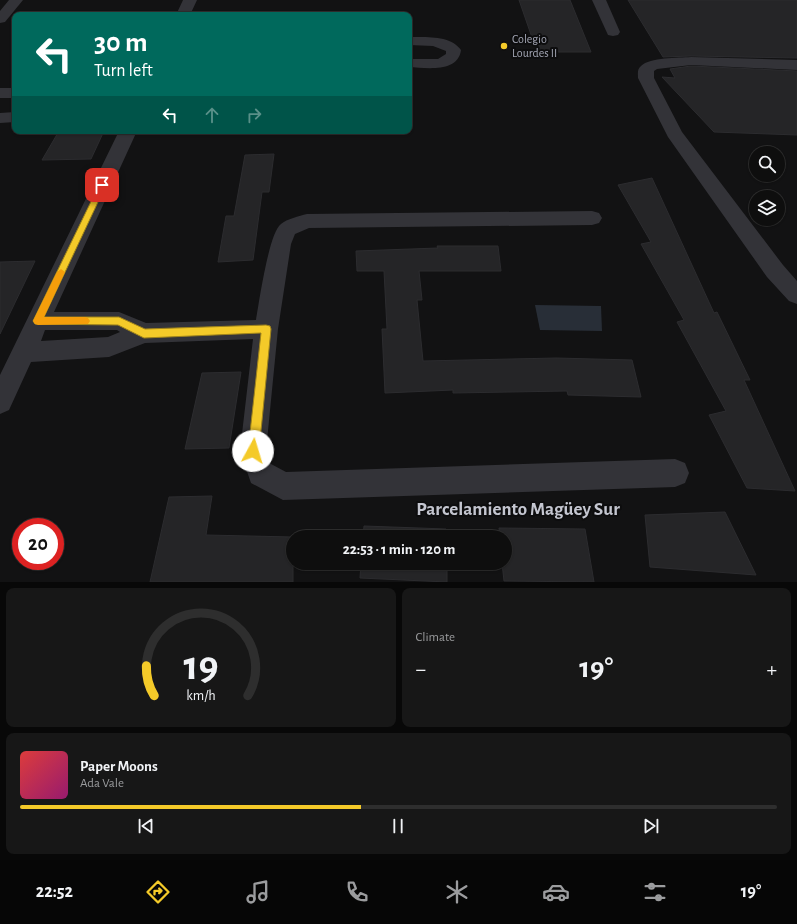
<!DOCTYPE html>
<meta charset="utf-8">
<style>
body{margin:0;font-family:"Alegreya Sans",sans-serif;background:#171717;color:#f1f3f6;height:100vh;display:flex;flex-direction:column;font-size:15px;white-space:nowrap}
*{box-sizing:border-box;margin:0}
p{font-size:13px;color:#9b9c9e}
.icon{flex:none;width:22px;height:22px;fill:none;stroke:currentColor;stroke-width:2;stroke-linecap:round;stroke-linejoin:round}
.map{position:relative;height:582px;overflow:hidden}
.details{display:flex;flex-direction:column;gap:6px;padding:6px;background:#080808;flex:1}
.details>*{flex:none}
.banner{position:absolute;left:12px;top:12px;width:400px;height:122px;border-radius:8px;box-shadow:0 1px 3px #0004,0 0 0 1px #2e2e2e;background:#00695c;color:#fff;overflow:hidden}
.buttons{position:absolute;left:749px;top:146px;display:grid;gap:8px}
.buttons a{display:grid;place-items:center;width:36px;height:36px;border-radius:50%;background:#0e0e0e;box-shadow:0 1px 3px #0004,0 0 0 1px #2e2e2e;font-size:20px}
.speed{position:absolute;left:12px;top:518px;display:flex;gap:8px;font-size:20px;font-weight:700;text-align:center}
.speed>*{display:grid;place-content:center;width:52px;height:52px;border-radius:50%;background:#0e0e0e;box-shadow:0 1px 3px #0004,0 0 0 1px #2e2e2e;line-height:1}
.speed .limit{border:6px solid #d22;background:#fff;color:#111}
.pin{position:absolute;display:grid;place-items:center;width:34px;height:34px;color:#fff;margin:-17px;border-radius:8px;box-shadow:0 2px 6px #0006}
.me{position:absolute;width:44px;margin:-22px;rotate:6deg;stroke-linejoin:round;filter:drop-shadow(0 0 3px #0008)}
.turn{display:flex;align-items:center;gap:14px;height:84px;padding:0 16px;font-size:18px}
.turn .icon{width:52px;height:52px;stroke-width:2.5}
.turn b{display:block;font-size:28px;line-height:34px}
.lanes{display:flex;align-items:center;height:38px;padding:0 16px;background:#0003;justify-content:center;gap:20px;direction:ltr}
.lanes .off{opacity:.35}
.big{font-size:30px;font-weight:700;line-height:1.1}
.details .card{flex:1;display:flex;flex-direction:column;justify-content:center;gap:6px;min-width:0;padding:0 14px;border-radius:8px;background:#171717}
.details .dial{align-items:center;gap:0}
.dial svg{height:104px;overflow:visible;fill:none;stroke:#2e2e2e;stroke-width:7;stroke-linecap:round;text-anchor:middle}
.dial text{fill:#f1f3f6;stroke:none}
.song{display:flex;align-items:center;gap:12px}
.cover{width:48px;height:48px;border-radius:6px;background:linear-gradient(135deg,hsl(0 70% 55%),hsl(320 70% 35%))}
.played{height:4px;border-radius:2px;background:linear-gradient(90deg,#f4ca29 45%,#2e2e2e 45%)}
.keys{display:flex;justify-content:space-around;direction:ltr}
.heat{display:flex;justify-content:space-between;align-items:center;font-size:22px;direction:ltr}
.details .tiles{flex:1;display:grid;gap:6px;grid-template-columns:1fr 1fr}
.card:last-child{grid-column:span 2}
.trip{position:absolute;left:286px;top:530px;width:226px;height:40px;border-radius:20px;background:#0e0e0e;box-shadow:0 1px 3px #0004,0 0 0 1px #2e2e2e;font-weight:700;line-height:40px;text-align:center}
.dock{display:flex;height:64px;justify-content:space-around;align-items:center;background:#060606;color:#9b9c9e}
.dock .icon{width:28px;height:28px}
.dock .active{color:#f4ca29}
.dock b{font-size:18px;color:#f1f3f6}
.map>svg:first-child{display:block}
.water{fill:#282e37}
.building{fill:#252527;stroke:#2c2c2f}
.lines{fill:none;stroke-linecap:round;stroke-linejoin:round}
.minor{fill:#333338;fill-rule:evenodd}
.route{fill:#f4ca29;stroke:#9f831b}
.slow{fill:#f59e0b}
.poi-dot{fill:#f4ca29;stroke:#0d0d0e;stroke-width:1.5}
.labels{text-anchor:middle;stroke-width:4;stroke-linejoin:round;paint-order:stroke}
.far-poi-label{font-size:12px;fill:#a3a6b4;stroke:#0d0d0e;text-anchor:start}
.near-quarter-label{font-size:19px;font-weight:bold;fill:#c4c6d0;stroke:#0d0d0e}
</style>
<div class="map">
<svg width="797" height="582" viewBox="0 0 797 582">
<rect width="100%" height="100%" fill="#121213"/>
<polygon class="water" points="535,305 601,306 602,331 540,330"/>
<g class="building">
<polygon points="519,0 570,0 591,52 537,52"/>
<polygon points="628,0 797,0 797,58 691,56 663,57"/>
<polygon points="691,66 797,71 797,135 714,132 662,77 675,78 670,69"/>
<polygon points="59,131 104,131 91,159 42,160"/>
<polygon points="274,154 269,192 262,192 253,260 218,262 226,216 234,216 245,155"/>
<polygon points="652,178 714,313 717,312 750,380 744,380 795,491 747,488 709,415 726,411 677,322 684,320 641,244 651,242 618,185"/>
<polygon points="437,246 498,246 501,271 419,271 422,300 417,300 423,361 556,358 632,360 641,397 568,395 567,391 453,393 453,390 385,393 382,329 387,329 384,271 357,271 356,251 438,248"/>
<polygon points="35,261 0,334 0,262"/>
<polygon points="241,372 229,448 185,449 202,373"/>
<polygon points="212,496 206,535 293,537 293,582 150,582 169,497"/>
<polygon points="725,512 756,575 650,567 645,515"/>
<polygon points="364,526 446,529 446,537 363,537"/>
<polygon points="499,528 585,529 594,582 504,581 502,563 505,563 505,537 500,537"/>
<polygon points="361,563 447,563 447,582 360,578"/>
</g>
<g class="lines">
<g class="minor">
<polygon points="9,0 23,0 5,22 0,23 0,11"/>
<polygon points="183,0 197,0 190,15 176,15"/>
<polygon points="592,0 606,0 620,32 618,35 613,36 608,35"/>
<path d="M409 37C425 37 451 35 461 50 458 73 426 68 409 67V59H438L446 54V51L433 46 409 45Z"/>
<path d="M691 57 797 60V70L691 65 657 69 654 71V78L682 132 783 265 797 281V304L789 301 767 277 668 137 638 78C638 74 637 69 641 66 650 57 678 58 691 57Z"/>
<rect x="0" y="88" width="15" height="10"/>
<polygon points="15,112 15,122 0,123 0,113"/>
<path d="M119 131H137L54 312H119L146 323 256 320C259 303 269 232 281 224 287 219 299 216 307 214L592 211 599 213 602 218 599 223 592 225 309 228 295 234 291 244 278 329 266 451 271 464 286 472 675 459 685 463 689 473 685 483 675 487 283 500 251 483 240 451 253 339 145 343 109 357 31 362 9 410 0 414V375ZM45 330H117L120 332 108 337 41 341Z"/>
</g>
</g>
<polygon class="route" points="100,183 102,183 106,185 44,317 119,317 145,329 266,325 270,326 271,329 259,451 257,455 253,457 249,455 248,451 261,333 144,338 118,325 35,324 33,321"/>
<polygon class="slow" points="61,269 65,272 44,317 85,317 88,318 90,321 88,324 38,325 35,324 33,321 57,272"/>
<circle class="poi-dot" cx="504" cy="46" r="4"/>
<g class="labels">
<g class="far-poi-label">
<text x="512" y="43">Colegio<tspan x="512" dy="14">Lourdes II</tspan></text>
</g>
<g class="near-quarter-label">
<text x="518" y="515">Parcelamiento Magüey Sur</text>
</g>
</g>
</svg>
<div class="buttons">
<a><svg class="icon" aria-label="search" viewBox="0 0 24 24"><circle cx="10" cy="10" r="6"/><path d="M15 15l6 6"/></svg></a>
<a><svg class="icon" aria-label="layers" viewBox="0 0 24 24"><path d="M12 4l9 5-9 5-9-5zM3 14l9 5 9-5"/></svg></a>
</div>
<div class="speed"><div class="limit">20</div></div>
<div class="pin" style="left:102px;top:185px;background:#d93025"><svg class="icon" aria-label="arrive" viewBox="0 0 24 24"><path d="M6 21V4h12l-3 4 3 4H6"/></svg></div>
<svg class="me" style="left:253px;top:451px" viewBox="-20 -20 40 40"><circle r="19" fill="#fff"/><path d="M0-13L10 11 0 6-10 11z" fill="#f4ca29"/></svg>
<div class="trip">22:53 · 1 min · 120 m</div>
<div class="banner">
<div class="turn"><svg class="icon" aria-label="left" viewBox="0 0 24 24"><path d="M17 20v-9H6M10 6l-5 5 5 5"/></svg><div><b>30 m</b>Turn left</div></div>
<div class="lanes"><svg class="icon" aria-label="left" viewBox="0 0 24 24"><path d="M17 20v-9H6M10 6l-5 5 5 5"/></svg><svg class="icon off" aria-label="ahead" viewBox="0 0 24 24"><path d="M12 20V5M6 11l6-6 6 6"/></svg><svg class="icon off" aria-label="right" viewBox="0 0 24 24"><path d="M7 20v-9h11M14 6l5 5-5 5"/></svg></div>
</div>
</div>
<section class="details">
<div class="tiles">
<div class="card dial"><svg viewBox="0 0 100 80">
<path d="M14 69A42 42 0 1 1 86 69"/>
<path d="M14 69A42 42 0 0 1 8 46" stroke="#f4ca29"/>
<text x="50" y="56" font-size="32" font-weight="700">19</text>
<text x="50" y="72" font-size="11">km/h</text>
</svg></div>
<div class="card"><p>Climate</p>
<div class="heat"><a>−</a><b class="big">19°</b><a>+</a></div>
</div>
<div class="card">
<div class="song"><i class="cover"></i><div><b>Paper Moons</b><p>Ada Vale</p></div></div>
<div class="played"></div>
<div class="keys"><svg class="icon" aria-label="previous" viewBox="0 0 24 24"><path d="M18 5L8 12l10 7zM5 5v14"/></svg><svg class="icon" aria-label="pause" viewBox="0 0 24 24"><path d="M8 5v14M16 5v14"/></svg><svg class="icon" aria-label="next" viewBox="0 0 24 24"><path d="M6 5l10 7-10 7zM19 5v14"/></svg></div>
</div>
</div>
</section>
<nav class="dock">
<b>22:52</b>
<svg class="icon active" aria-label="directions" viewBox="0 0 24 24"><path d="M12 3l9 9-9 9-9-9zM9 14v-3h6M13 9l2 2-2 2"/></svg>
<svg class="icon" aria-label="music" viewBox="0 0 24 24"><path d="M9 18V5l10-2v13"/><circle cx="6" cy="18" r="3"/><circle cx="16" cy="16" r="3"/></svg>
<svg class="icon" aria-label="phone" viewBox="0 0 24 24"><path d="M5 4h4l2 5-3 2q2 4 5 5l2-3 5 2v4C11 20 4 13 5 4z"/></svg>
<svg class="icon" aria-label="climate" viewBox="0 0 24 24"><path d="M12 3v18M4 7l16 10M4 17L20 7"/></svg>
<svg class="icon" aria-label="car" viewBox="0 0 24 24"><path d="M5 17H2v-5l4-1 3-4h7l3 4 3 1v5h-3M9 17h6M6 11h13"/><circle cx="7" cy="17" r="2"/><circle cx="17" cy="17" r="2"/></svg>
<svg class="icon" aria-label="filters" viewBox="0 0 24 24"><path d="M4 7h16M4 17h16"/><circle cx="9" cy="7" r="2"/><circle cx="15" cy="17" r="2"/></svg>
<b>19°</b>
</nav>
